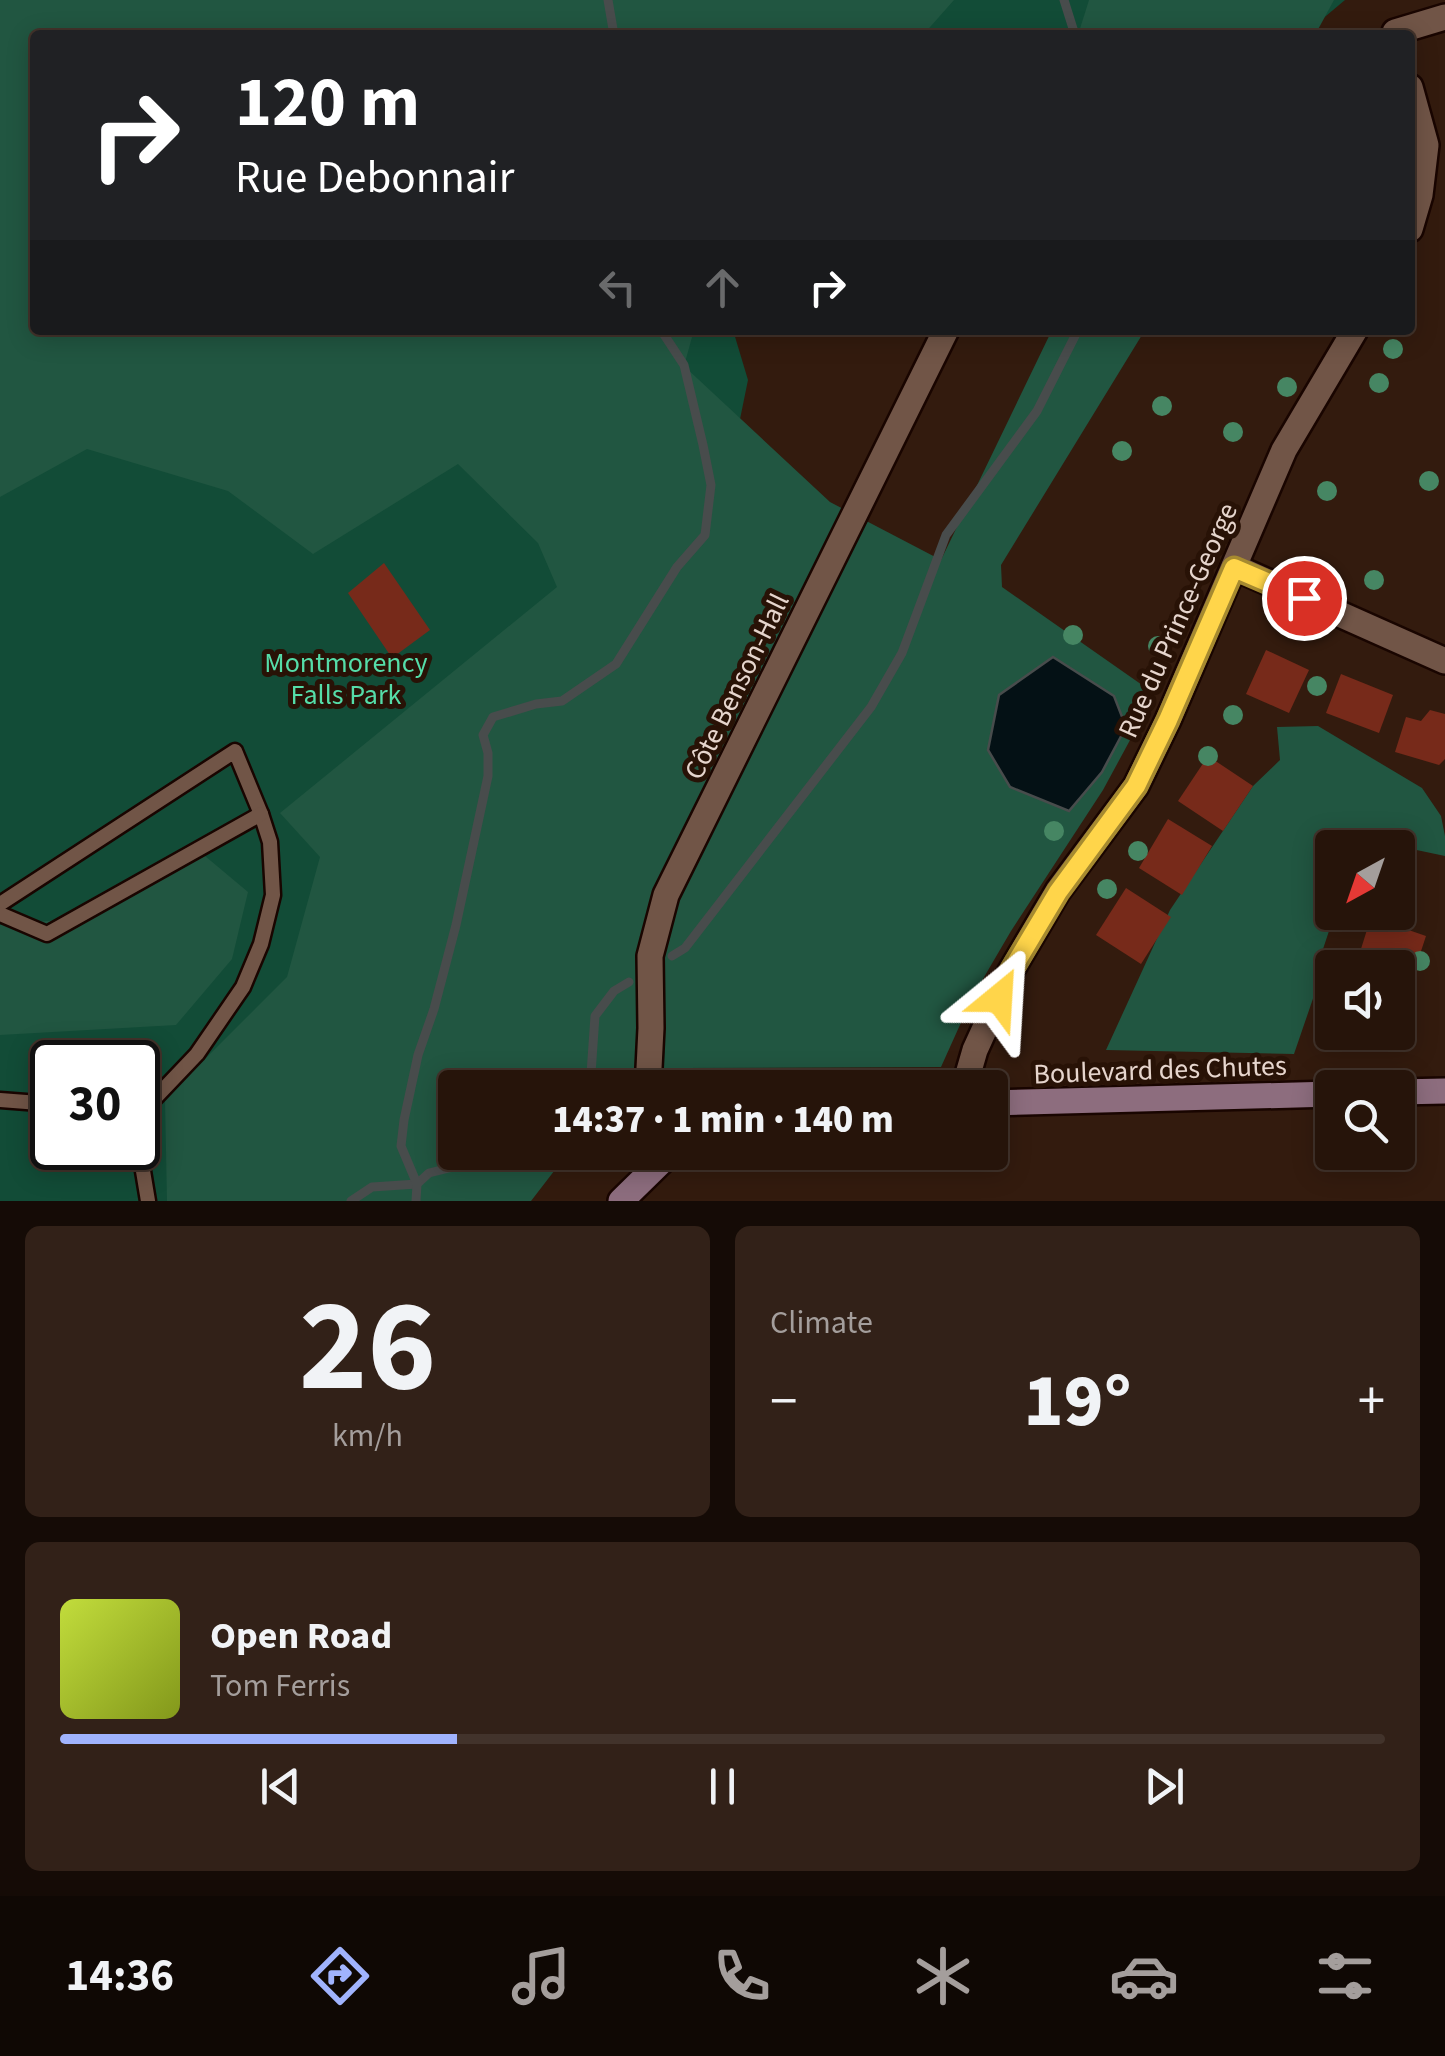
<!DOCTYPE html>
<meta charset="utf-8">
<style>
body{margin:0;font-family:"Source Sans 3",sans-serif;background:#322118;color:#f1f3f6;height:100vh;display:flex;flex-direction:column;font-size:38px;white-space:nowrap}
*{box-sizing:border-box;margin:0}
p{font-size:32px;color:#a49e9c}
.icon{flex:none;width:55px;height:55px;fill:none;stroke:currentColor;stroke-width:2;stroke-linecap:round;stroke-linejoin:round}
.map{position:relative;height:1201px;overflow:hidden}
.sheet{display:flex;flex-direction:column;gap:25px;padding:25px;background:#150b06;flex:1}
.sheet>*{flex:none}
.banner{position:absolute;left:30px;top:30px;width:1385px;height:305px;border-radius:10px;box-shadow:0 5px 25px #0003,0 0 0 2px #42332b;background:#202124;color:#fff;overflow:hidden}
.needle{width:65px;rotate:220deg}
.tools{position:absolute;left:1315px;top:830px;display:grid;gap:20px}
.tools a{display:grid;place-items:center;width:100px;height:100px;border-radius:10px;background:#26140a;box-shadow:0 5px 25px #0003,0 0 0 2px #42332b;font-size:50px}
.speed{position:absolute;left:30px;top:1040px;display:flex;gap:20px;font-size:50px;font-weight:700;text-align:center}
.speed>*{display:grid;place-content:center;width:130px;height:130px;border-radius:50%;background:#26140a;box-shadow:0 5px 25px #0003,0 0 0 2px #42332b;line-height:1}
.speed .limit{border:5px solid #111;border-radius:15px;background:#fff;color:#111}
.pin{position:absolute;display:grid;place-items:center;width:85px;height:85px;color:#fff;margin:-42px;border:5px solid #fff;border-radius:50%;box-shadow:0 2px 10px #0007}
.me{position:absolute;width:110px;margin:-55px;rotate:27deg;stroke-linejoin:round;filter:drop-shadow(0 0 8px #0008)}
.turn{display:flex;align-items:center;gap:35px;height:210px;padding:0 40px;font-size:45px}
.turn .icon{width:130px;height:130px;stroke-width:2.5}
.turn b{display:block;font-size:70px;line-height:85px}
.lanes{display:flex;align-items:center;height:95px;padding:0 40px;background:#0003;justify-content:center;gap:50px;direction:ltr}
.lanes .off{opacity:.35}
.big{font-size:75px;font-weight:800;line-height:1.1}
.sheet .card{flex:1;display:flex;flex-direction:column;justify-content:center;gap:15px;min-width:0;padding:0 35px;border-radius:15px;background:#322118}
.sheet .dial{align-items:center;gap:0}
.dial b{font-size:130px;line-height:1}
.song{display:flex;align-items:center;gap:30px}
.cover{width:120px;height:120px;border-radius:15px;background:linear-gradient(135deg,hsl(70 70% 55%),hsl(70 70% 35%))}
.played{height:10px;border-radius:5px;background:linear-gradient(90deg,#a0b3fd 30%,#42332b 30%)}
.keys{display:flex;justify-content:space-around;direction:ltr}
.heat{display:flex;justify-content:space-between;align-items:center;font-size:55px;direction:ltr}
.sheet .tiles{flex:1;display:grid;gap:25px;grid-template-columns:1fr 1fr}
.card:last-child{grid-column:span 2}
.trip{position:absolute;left:438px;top:1070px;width:570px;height:100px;border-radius:10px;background:#26140a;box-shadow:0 5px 25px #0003,0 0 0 2px #42332b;font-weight:800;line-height:100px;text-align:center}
.menu{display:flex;height:160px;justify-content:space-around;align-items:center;background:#0f0804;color:#a49e9c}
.menu .icon{width:70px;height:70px}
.menu .on{color:#a0b3fd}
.menu b{font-size:45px;color:#f1f3f6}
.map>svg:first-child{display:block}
.green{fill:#124c37;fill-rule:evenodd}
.forest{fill:#215641}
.water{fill:#041115;stroke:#484c4c;stroke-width:2.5}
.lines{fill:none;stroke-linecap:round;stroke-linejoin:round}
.stream{stroke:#484c4c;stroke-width:9}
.building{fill:#772a1a}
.lane-casing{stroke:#190500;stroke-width:19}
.street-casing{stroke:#190500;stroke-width:30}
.secondary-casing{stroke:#190500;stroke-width:30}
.lane{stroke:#715547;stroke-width:14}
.street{stroke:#715547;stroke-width:25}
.secondary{stroke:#8d6d7e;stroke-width:25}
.tree{fill:#468663}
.route-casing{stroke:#a68a30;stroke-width:25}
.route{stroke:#ffd54a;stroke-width:18}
.labels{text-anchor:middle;stroke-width:10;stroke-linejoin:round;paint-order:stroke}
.street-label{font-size:28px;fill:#e6d5cd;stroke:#281206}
.park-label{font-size:28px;fill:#55dda9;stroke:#281206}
</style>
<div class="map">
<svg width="1445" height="1201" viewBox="0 0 1445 1201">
<rect width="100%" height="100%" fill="#331b0e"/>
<path class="green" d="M0 0H1345L1320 21 1308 35H35V330H733L748 380 738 429 455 1088 291 1201H0ZM52 1062H138V1148H52Z"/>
<g class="forest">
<polygon points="0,0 954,0 923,35 35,35 35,330 694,330 684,366 830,502 941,560 1052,330 1145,330 1001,565 1002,587 1155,694 1103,790 1011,931 973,996 941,1067 681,1068 654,1087 455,1088 455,1152 568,1153 531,1201 167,1201 165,1099 287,977 320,857 280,813 557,587 538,543 458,464 313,554 228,491 87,449 0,497"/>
<polygon points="1089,0 1334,0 1315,35 1078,35"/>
<polygon points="1318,726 1422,788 1441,816 1445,836 1445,856 1369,840 1364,847 1332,848 1332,912 1335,913 1323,949 1319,981 1294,1054 1106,1050 1170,910 1253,786 1280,760 1277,727"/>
<polygon points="205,856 248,892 232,959 176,1025 0,1035 0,925 71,919"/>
</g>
<polygon class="water" points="1053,657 1114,696 1126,727 1102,772 1069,811 1010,787 988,750 999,695"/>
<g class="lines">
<g class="stream">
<polyline points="608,0 614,35"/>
<polyline points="1064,0 1075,35"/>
<polyline points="672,956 685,948 871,707 902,653 946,535 1037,411 1078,330"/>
<polyline points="590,1088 595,1016 614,991 629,982"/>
<polyline points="351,1201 372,1187 417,1184 429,1173 469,1163 488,1163 500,1152"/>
<polyline points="416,1201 417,1184 401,1146 404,1120 418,1055 434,1009 456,925 488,776 488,753 483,735 493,717 536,704 562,701 616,664 677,567 705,535 711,485 703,445 684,365 661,330"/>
</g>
</g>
<g class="building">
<polygon points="384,563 430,630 392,658 348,593"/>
<polygon points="1266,650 1309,670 1289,713 1246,694"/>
<polygon points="1341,674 1393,695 1379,733 1326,713"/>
<polygon points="1430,710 1445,714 1445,759 1439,765 1395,752 1406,717 1421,721"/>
<polygon points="1208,756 1253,786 1223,831 1178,801"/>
<polygon points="1168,819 1212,846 1182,895 1139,868"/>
<polygon points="1126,888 1171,917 1141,964 1096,935"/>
<polygon points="1371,917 1426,936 1398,1021 1398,968 1355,968"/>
</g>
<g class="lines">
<defs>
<g id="lane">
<polyline points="0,904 235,751 261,814 270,842 273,895 261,944 243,987 197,1054 138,1116"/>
<polyline points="0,914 47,934 261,814"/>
<polyline points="0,1100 52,1104"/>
<polyline points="138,1141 148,1201"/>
</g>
<g id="street">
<polyline points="1396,35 1395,32 1445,17"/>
<polyline points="1410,87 1426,145 1420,195 1410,229"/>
<polyline points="1234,567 1445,661"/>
<polyline points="648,1088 651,1028 650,956 666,895 946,330"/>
<polyline points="964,1088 975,1050 1011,971 1058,891 1136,786 1168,720 1284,450 1355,330"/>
</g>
<g id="secondary">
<polyline points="1398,1092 1445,1091"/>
<polyline points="990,1103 1332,1094"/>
<polyline points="621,1201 671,1152"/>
</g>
</defs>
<use href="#lane" class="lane-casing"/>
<use href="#street" class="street-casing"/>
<use href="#secondary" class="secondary-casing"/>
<use href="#lane" class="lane"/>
<use href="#street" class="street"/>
<use href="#secondary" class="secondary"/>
</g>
<g class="tree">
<circle cx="1393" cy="349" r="10"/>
<circle cx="1379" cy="383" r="10"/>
<circle cx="1287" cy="387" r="10"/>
<circle cx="1162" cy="406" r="10"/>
<circle cx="1233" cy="432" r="10"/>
<circle cx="1122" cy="451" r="10"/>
<circle cx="1429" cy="481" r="10"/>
<circle cx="1327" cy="491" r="10"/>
<circle cx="1374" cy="580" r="10"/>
<circle cx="1073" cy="635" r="10"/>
<circle cx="1158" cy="646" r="10"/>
<circle cx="1317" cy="686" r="10"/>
<circle cx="1233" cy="715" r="10"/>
<circle cx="1208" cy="756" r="10"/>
<circle cx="1054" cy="831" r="10"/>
<circle cx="1138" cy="851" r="10"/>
<circle cx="1107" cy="889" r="10"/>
<circle cx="1420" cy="961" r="10"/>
</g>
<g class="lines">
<defs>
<polyline id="route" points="999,998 1011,971 1058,892 1136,786 1168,720 1234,568 1304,598"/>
</defs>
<use href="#route" class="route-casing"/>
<use href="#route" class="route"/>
</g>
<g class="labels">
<g class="street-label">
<text transform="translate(1177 620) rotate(-66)" y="10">Rue du Prince-George</text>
<text transform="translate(736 686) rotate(-64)" y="10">Côte Benson-Hall</text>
<text transform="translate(1160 1069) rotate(-2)" y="10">Boulevard des Chutes</text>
</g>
<g class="park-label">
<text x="346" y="672">Montmorency<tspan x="346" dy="32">Falls Park</tspan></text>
</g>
</g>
</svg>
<div class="tools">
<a><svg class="needle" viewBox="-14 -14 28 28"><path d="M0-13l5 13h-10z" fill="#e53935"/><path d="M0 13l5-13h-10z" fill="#a49e9c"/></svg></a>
<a><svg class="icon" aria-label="sound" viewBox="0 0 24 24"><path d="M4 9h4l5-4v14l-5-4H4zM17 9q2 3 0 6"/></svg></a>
<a><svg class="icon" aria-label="search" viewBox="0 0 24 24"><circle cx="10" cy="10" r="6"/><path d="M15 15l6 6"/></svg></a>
</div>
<div class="speed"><div class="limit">30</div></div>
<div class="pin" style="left:1304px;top:598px;background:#d93025"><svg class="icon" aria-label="arrive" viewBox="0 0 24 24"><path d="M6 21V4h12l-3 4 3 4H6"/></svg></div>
<svg class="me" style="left:999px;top:998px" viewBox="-20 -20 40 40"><path d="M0-17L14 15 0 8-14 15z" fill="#ffd54a" stroke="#fff" stroke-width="4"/></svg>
<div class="trip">14:37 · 1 min · 140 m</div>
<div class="banner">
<div class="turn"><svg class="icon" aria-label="right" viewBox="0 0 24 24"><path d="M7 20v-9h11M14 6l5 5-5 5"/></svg><div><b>120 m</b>Rue Debonnair</div></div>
<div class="lanes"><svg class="icon off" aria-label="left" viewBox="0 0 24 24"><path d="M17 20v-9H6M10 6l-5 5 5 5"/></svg><svg class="icon off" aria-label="ahead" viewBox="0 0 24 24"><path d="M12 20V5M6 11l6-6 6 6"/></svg><svg class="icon" aria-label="right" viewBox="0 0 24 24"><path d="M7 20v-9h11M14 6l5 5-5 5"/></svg></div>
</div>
</div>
<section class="sheet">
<div class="tiles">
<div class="card dial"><b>26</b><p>km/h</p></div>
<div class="card"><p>Climate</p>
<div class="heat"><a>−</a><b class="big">19°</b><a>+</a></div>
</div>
<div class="card">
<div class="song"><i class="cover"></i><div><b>Open Road</b><p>Tom Ferris</p></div></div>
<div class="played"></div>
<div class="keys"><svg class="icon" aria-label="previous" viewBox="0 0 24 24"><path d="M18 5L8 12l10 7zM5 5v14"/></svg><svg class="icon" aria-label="pause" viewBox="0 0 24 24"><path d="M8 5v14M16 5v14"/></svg><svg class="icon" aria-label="next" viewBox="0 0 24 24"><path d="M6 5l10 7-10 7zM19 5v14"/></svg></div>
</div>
</div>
</section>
<nav class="menu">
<b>14:36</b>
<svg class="icon on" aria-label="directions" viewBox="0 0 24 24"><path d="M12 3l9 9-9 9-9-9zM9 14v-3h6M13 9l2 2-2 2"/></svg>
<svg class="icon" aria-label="music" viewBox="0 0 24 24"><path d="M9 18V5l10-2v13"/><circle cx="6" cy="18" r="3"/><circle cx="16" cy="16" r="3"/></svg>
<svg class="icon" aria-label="phone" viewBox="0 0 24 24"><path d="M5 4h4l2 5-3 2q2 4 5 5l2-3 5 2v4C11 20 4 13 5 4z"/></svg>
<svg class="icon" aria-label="climate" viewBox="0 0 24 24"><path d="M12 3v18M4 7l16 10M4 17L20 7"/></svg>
<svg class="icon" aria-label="car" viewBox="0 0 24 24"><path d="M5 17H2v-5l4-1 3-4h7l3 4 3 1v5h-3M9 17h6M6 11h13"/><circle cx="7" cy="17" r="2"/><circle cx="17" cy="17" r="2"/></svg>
<svg class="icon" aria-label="filters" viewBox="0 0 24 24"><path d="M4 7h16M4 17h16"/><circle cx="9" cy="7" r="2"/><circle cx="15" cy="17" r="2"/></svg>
</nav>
